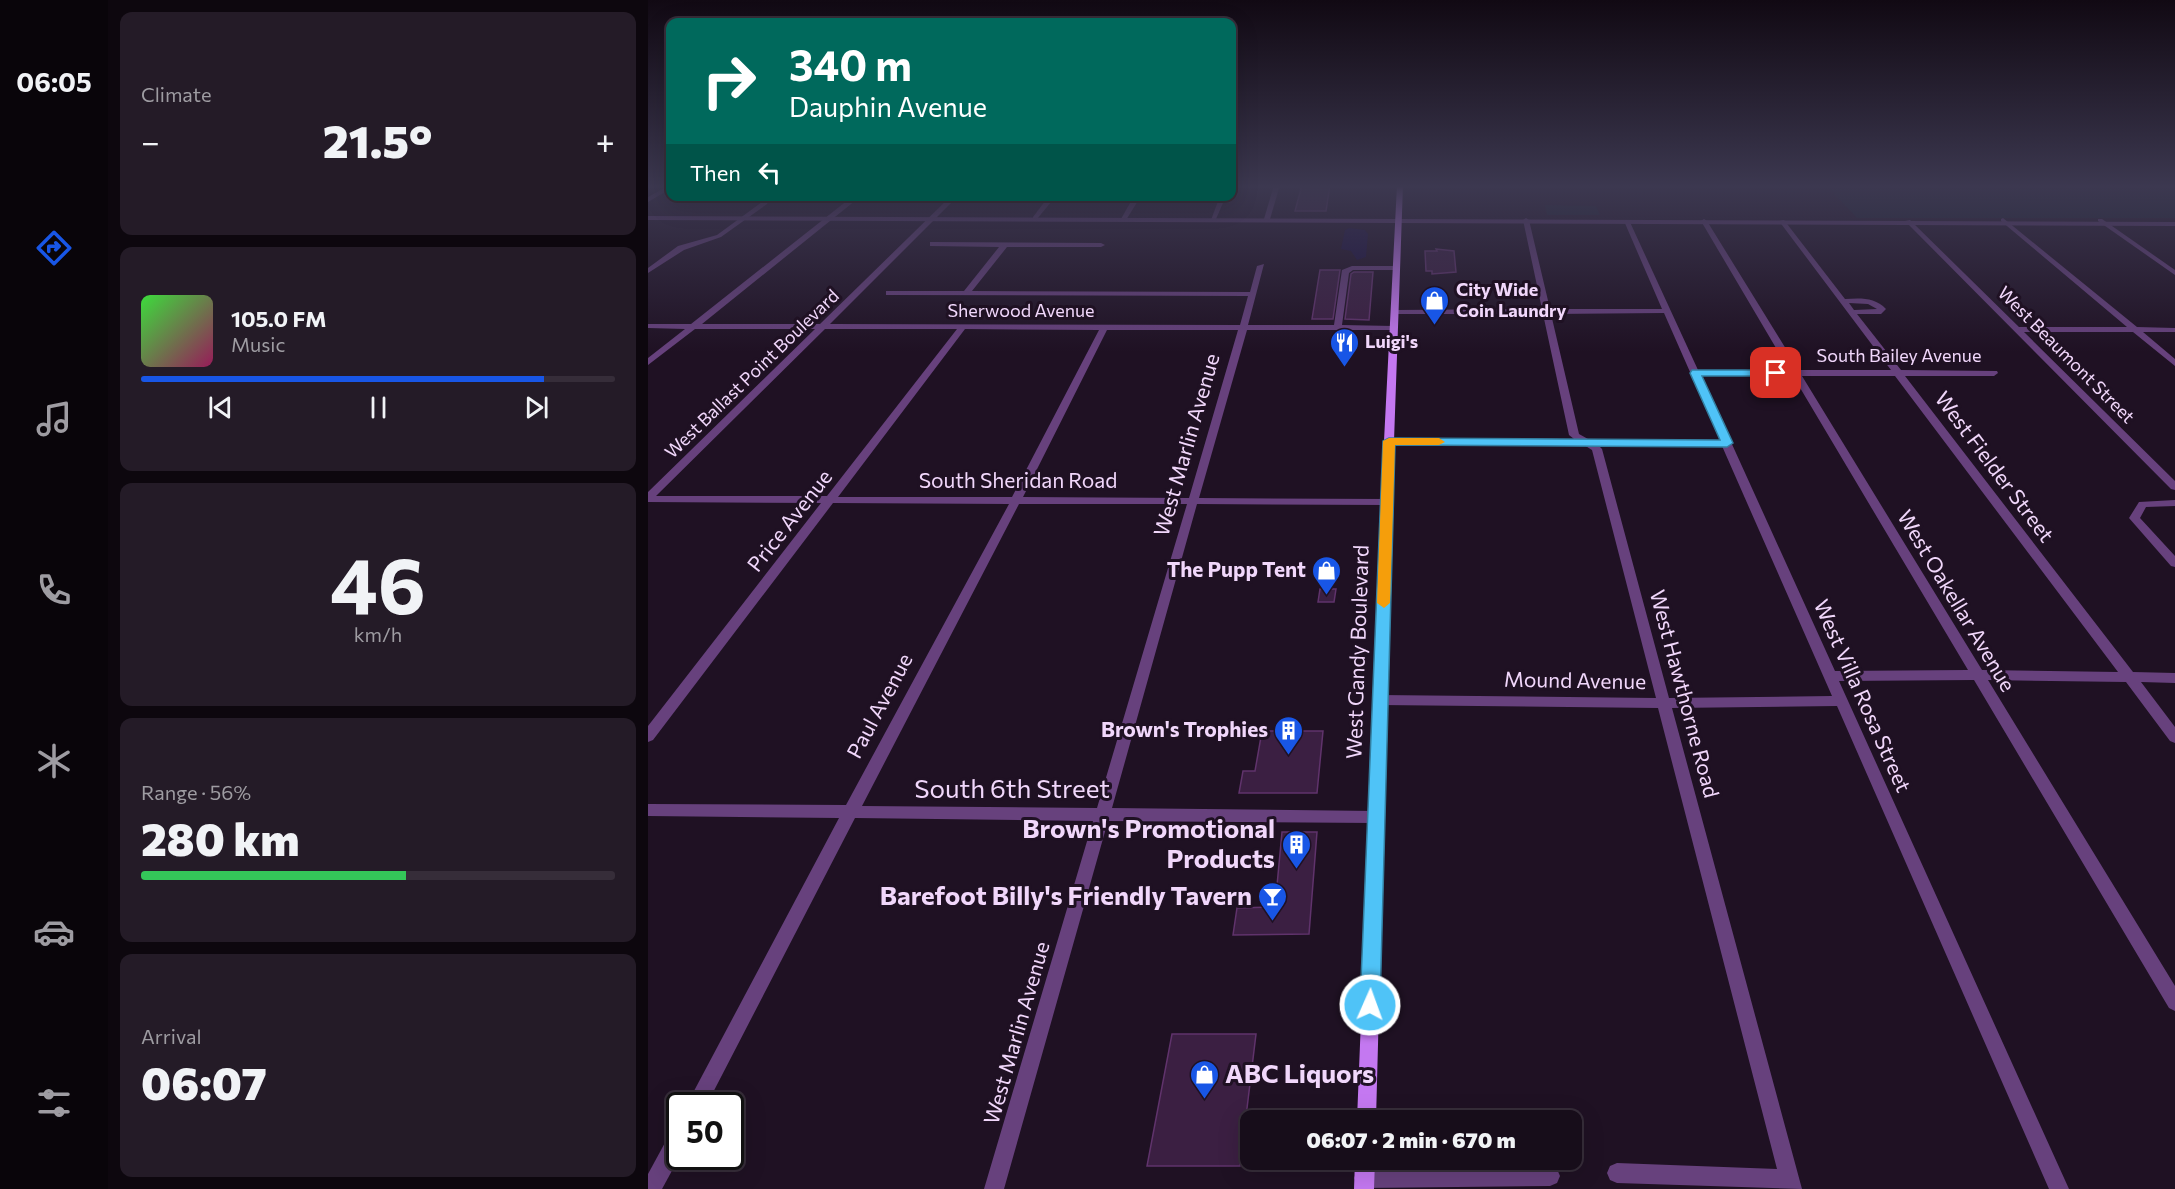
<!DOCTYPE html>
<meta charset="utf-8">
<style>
body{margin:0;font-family:Commissioner,sans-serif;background:#241b27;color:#f1f3f6;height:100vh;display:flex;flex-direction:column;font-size:22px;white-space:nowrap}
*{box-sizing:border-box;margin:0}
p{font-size:20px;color:#9e9ca2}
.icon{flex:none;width:33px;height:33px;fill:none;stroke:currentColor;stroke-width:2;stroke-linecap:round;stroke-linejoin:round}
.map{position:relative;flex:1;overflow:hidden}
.details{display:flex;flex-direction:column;gap:12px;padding:12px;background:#0d070e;width:540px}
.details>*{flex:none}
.guide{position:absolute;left:18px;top:18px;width:570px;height:183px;border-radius:12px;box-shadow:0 6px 24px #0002,0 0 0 2px #362d39;background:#00695c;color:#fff;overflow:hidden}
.speed{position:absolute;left:18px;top:1092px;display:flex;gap:12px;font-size:30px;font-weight:700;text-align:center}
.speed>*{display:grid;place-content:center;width:78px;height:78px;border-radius:50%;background:#170d1a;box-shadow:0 6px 24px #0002,0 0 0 2px #362d39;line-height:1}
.speed .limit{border:3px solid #111;border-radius:9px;background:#fff;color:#111}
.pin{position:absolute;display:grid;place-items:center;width:51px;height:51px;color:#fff;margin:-26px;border-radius:12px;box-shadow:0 3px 9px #0006}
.me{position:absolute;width:66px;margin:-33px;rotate:2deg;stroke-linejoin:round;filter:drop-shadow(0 0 4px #0008)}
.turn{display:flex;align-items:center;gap:21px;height:126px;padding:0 24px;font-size:27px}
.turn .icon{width:78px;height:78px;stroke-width:2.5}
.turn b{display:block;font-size:42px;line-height:51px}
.then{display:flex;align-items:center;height:57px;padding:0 24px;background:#0003;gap:12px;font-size:22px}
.big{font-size:45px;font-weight:800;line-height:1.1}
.details .card{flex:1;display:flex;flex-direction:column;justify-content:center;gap:9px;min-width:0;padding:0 21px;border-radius:12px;background:#241b27}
.details .dial{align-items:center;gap:0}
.dial b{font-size:78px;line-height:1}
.song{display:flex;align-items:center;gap:18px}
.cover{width:72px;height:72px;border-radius:9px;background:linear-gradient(135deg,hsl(120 70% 55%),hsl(330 70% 35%))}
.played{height:6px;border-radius:3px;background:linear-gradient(90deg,#1856e6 85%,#362d39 85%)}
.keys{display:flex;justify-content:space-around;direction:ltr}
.heat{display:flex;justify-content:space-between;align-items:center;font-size:33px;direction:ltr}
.charge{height:9px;border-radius:4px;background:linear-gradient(90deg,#34c759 56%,#362d39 0)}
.trip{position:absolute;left:592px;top:1110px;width:342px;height:60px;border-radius:12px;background:#170d1a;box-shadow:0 6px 24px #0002,0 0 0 2px #362d39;font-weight:800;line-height:60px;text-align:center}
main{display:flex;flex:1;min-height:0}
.tab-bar{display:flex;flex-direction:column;width:108px;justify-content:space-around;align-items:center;background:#09050a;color:#9e9ca2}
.tab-bar .icon{width:42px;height:42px}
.tab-bar .selected{color:#1856e6}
.tab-bar b{font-size:27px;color:#f1f3f6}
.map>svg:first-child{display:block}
.green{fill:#151f2d}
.water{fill:#1a0f3e}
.building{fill:#3b1f42;stroke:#60336c;stroke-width:1.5}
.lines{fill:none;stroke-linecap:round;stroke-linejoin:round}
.minor{fill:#67417d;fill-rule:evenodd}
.tertiary{fill:#67417d;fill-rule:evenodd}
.secondary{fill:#c478f1;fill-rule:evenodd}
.route{fill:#4fc3f7;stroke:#337fa1;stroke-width:1.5}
.slow{fill:#f59e0b}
.labels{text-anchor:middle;stroke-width:6;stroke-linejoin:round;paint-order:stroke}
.far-poi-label{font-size:18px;font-weight:bold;fill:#f1d7fb;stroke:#1f1123;text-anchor:start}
.far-street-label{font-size:18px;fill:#f1d7fb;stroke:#1f1123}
.street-label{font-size:21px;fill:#f1d7fb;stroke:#1f1123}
.poi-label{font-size:21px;font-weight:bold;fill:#f1d7fb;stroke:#1f1123;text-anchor:end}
.near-street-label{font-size:26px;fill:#f1d7fb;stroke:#1f1123}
.near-poi-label{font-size:26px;font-weight:bold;fill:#f1d7fb;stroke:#1f1123;text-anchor:end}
</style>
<main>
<nav class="tab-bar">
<b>06:05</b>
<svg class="icon selected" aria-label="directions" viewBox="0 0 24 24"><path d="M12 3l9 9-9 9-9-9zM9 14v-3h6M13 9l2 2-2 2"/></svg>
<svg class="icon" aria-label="music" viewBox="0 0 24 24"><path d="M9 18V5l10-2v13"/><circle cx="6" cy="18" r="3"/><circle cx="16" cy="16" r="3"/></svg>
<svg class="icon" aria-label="phone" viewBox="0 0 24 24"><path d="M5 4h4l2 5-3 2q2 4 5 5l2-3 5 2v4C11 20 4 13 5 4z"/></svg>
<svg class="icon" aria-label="climate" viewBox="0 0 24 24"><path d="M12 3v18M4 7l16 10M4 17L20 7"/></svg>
<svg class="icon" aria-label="car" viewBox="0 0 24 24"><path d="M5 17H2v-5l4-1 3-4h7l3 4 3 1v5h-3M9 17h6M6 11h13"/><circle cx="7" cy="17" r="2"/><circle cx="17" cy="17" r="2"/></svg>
<svg class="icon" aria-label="filters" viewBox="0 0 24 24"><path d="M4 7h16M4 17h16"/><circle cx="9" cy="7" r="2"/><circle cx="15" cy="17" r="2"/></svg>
</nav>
<section class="details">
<div class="card"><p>Climate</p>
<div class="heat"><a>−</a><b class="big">21.5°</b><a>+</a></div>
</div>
<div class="card">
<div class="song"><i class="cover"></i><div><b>105.0 FM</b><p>Music</p></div></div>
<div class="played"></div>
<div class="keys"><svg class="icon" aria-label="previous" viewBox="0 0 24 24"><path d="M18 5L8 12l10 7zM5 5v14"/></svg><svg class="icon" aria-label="pause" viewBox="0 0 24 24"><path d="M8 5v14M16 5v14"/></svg><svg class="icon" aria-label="next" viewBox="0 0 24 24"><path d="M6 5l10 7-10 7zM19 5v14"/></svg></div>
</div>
<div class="card dial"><b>46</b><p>km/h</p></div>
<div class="card"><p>Range · 56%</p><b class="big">280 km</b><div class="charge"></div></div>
<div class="card"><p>Arrival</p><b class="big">06:07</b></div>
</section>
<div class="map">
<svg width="1527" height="1189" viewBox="0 0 1527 1189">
<rect width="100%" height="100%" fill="#1f1123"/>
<g class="green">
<polygon points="1178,185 1527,185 1527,218 1209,218"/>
<polygon points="897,205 948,206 952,215 899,215"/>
</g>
<polygon class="water" points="701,228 717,230 720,234 718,257 709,260 703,251 693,249 697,230"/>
<g class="building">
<polygon points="654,185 682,185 678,211 647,211"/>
<polygon points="788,249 806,251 808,272 784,274 784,271 778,271 777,251 789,251"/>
<polygon points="672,270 692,270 685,319 664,319"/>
<polygon points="706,272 725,272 721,320 697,319 703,274"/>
<polygon points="672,589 688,589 686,602 670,602"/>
<polygon points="614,731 675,731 669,793 591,793 595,771 607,771"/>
<polygon points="634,832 669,832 661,934 585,935 589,908 627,907"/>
<polygon points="524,1034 608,1034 592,1166 499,1166"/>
</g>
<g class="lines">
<g class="minor">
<polygon points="22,185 22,189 0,202 0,197"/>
<polygon points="626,185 632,185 622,219 619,221 616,219"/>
<polygon points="117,196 124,196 119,204 73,237 36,250 0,273 0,268 30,246 69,235 114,202"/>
<path d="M205 196H213L54 324H172L303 196H310L182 324 592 325 600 296 238 295V291H316L351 247 282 246V242H285L453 243 457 245 453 247H359L324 291 602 292 609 266 616 264 600 325H686L694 270 704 266H748L752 268 748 270H705L701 273 694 325 746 326H749V330H599L551 498 739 499 744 502 739 505 549 504 464 808 727 811 732 812 735 817 732 822 727 823 460 821 356 1189H336L445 821 207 818 58 1106H38L191 818 0 816V804L198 805 361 504 185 503 5 740 0 742V726L173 503 0 502V492L167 329H47L0 365V358L37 329 0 328V324H43ZM177 329H309L179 496H8ZM317 329 451 330 364 497H190ZM459 330H590L541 498 375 497ZM371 504H539L449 808 214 806Z"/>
<polygon points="401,196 408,196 389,219 385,219 385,217"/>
<polygon points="486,196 493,196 478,220 474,220 473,219"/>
<polygon points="572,196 578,196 568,219 563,220"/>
<path d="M878 218 881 220 902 309H1014L976 221 981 220 1050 370H1141L1053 221 1056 219 1059 221 1151 370H1243L1131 221 1136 220 1197 299C1212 298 1227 297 1238 309L1233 314H1209L1253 370 1349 371 1350 373 1346 376H1257L1485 672 1527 673V683L1493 682 1527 727V743L1522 741 1478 682 1340 680 1527 986V1011L1521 1008 1326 680 1191 681 1421 1189H1401L1189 706 1024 708 1154 1189 969 1183 962 1180 959 1173 962 1166 969 1163 1129 1169 1010 708 732 705 727 704 725 700 727 696 732 695 1008 698 944 450 936 445 741 444 736 441 741 438 926 439 921 435 895 314H747L743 312 747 310 894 309 875 220ZM1201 303 1220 304 1229 309 1206 310ZM1016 313 1072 440 940 439 931 434 903 314ZM1053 376H1145L1320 670 1187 671ZM1154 376H1247L1470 672 1334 670ZM950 445 1074 446 1184 696 1021 698 954 449Z"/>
<polygon points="1355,218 1489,327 1527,328 1527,332 1495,332 1527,359 1527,366 1485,332 1376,332 1527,481 1527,490 1523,489 1257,221 1262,220 1371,327 1479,327 1353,221 1353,219"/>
<polygon points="1450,219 1454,219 1527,270 1527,275 1450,221"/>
<polygon points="1527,500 1527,506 1498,507 1492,518 1527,556 1527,567 1523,566 1481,518 1491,502"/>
<polygon points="32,1125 32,1156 14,1189 0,1189 0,1174 25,1128"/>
<polygon points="902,1166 909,1169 912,1176 909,1183 902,1186 716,1188 709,1185 706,1178 709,1171 716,1168"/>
</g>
<polygon class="tertiary" points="0,216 1527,222 1527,226 0,220"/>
<g class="secondary">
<polygon points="749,185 755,185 746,441 728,1120 709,1120 736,441"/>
<polygon points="707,1160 727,1160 726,1189 706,1189"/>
</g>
</g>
<linearGradient id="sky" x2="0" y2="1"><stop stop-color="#110913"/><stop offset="0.53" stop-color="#3c3850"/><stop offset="1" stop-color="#3c3850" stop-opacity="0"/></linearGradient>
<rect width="1527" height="352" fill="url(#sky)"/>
<polygon class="route" points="1044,370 1128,370 1133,373 1128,376 1054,376 1085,443 1079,447 747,445 732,1005 729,1012 722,1015 715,1012 712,1005 735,441 741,438 1072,440 1042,373"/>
<polygon class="slow" points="741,438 791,438 797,442 791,445 747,445 742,603 736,608 729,603 735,441"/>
<defs>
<symbol id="shop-pin" viewBox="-11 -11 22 30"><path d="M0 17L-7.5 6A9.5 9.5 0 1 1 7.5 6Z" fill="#1856e6" stroke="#1f1123"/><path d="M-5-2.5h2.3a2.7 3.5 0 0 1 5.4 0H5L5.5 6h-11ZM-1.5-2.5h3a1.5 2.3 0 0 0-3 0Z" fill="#fff"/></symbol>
<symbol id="restaurant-pin" viewBox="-11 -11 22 30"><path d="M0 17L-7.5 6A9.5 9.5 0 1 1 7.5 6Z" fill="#1856e6" stroke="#1f1123"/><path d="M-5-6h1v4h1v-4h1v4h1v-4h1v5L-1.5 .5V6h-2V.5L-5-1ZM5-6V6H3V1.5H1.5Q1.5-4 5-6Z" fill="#fff"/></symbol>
<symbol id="building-pin" viewBox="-11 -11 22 30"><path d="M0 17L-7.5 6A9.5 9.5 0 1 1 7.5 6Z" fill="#1856e6" stroke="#1f1123"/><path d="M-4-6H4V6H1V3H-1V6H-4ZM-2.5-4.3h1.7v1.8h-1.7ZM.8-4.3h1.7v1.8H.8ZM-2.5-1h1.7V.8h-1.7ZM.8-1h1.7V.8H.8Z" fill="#fff"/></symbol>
<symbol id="bar-pin" viewBox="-11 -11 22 30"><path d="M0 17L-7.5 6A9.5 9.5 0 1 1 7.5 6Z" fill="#1856e6" stroke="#1f1123"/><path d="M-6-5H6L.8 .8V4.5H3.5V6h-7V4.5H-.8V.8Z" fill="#fff"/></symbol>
</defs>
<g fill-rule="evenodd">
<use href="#shop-pin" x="770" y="284" width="33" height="45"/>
<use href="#restaurant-pin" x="680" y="326" width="33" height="45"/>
<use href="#shop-pin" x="662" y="554" width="33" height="45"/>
<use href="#building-pin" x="624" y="714" width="33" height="45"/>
<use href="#building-pin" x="632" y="828" width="33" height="45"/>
<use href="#bar-pin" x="608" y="880" width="33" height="45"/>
<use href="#shop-pin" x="540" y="1058" width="33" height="45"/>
</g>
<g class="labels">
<g class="far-poi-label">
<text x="808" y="296">City Wide<tspan x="808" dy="21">Coin Laundry</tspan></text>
<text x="717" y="348">Luigi's</text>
</g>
<g class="far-street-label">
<text x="373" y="317">Sherwood Avenue</text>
<text transform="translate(1418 355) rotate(45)" y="6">West Beaumont Street</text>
<text x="1251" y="362">South Bailey Avenue</text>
<text transform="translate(104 374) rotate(-44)" y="6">West Ballast Point Boulevard</text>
</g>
<g class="street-label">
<text transform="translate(539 445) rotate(-74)" y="7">West Marlin Avenue</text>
<text transform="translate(1346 467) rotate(53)" y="7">West Fielder Street</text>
<text x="370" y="488">South Sheridan Road</text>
<text transform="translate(142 521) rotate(-52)" y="7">Price Avenue</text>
<text transform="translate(1308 601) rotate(59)" y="7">West Oakellar Avenue</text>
<text transform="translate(710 652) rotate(-88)" y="7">West Gandy Boulevard</text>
<text transform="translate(927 681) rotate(1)" y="7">Mound Avenue</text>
<text transform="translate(1036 694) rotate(75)" y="7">West Hawthorne Road</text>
<text transform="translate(1214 696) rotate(66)" y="7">West Villa Rosa Street</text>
<text transform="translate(232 706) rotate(-62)" y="7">Paul Avenue</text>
<text transform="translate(369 1033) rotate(-74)" y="7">West Marlin Avenue</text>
</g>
<g class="poi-label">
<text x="658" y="577">The Pupp Tent</text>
<text x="620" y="737">Brown's Trophies</text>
</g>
<g class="near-street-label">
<text x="364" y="798">South 6th Street</text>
</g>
<g class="near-poi-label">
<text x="627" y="838">Brown's Promotional<tspan x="627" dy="30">Products</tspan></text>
<text x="604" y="905">Barefoot Billy's Friendly Tavern</text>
<text x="577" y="1083" text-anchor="start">ABC Liquors</text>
</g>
</g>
</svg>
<div class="speed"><div class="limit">50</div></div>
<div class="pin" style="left:1128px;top:373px;background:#d93025"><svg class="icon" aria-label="arrive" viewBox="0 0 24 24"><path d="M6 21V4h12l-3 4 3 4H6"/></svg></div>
<svg class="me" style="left:722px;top:1005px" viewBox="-20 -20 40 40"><circle r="17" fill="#4fc3f7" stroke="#fff" stroke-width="3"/><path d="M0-11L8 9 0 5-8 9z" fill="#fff"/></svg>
<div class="trip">06:07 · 2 min · 670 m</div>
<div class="guide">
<div class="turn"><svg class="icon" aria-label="right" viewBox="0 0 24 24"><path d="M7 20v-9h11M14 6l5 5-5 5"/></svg><div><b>340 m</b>Dauphin Avenue</div></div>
<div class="then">Then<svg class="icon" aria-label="left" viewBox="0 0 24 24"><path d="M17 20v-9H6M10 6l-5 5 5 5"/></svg></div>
</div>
</div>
</main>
